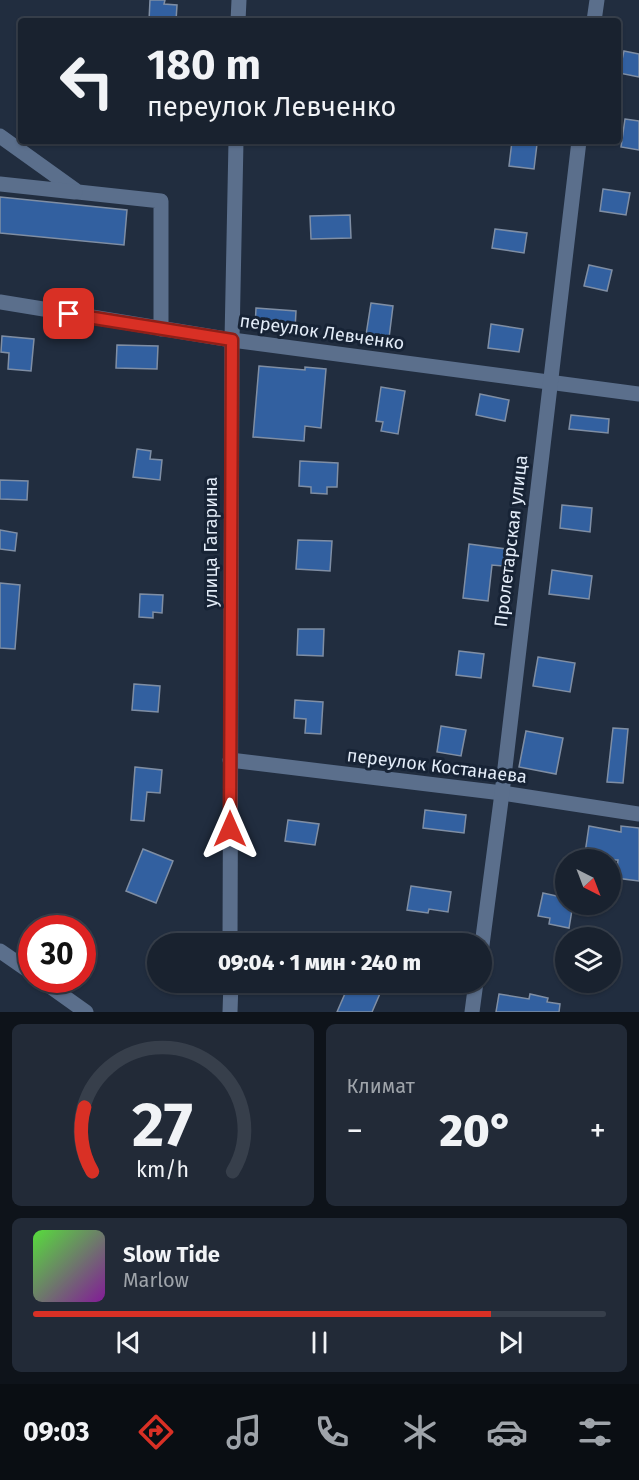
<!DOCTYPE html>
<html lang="ru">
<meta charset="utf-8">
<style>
body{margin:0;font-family:"Fira Sans",sans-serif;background:#222a37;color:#f1f3f6;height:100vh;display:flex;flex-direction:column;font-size:22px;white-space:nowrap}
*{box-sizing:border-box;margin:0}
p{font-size:20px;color:#9fa4aa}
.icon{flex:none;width:33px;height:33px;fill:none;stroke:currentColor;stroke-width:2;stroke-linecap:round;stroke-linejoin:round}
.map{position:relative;height:1012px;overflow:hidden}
.side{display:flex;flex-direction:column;gap:12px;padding:12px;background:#0e131a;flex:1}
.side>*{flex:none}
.hud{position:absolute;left:18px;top:18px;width:603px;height:126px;border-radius:6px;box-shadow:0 2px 4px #0004,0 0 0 2px #373f4b;background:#19222f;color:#f1f3f6;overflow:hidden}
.needle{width:39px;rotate:138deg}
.buttons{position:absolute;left:555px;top:849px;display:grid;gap:12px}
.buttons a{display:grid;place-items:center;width:66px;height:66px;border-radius:50%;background:#19222f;box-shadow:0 2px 4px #0004,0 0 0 2px #373f4b;font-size:30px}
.speed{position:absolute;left:18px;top:915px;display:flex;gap:12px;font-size:30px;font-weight:700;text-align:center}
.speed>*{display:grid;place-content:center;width:78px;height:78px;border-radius:50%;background:#19222f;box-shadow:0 2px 4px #0004,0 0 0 2px #373f4b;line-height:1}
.speed .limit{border:9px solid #d22;background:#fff;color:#111}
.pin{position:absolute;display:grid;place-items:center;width:51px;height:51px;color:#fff;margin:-26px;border-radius:12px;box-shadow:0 3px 9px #0006}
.me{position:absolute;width:66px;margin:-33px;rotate:0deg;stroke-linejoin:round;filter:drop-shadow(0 0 4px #0008)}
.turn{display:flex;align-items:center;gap:21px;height:126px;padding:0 30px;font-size:27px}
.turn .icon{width:78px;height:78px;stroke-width:2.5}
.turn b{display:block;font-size:42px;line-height:51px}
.big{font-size:45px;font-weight:800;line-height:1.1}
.side .card{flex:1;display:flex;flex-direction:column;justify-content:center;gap:9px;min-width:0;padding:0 21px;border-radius:9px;background:#222a37}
.side .dial{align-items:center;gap:0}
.dial svg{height:156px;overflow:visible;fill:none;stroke:#373f4b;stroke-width:7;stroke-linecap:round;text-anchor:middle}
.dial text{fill:#f1f3f6;stroke:none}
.song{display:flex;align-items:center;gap:18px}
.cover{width:72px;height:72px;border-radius:9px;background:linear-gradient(135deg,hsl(110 70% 55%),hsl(290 70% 35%))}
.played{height:6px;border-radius:3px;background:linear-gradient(90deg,#d93025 80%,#373f4b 80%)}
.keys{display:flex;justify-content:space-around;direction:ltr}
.heat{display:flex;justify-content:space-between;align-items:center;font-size:33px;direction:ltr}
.side .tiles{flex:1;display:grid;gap:12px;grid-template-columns:1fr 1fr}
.card:last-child{grid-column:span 2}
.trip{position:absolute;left:147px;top:933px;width:345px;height:60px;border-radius:30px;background:#19222f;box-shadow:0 2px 4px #0004,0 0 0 2px #373f4b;font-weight:800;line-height:60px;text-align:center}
.tabs{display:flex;height:96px;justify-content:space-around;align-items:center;background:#0a0e13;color:#9fa4aa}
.tabs .icon{width:42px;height:42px}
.tabs .current{color:#d93025}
.tabs b{font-size:27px;color:#f1f3f6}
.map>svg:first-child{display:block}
.building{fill:#3260a0;stroke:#7f8ea4;stroke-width:1.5}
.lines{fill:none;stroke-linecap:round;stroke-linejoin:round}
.minor{stroke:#5b6f8c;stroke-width:15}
.route-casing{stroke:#8d1f18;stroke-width:15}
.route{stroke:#d93025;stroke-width:10}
.labels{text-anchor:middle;stroke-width:6;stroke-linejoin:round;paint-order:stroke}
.street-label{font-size:18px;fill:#e3ecf8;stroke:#172335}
</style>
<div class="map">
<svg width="639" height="1012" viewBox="0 0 639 1012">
<rect width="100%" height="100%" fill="#212d3f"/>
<g class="building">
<polygon points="150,0 165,0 164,4 177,5 176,21 149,21"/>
<polygon points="624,51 639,54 639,77 619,73"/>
<polygon points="625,119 639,121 639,150 621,147"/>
<polygon points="512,141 537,144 534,169 509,166"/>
<polygon points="603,189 630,193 626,215 600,211"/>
<polygon points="0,197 127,210 124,245 0,233"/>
<polygon points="350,215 351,238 311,239 310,216"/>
<polygon points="495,229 527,233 524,253 492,248"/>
<polygon points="589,265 612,270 607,291 584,286"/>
<polygon points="371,303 393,306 389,338 366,335"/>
<polygon points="256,308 296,311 295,330 255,328"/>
<polygon points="491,324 523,329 519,352 488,348"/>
<polygon points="2,336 34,339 31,371 8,369 9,353 1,352"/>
<polygon points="117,345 158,346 157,369 116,368"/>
<polygon points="259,366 305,370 305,367 326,369 321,428 305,426 304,441 253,437"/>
<polygon points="381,387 405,391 398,434 381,431 383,422 376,421"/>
<polygon points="480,394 509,400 505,421 476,415"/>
<polygon points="571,415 609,419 608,433 569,429"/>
<polygon points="137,449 151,451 150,459 162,460 160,480 133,477"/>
<polygon points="300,461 338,463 337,487 327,487 327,494 311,493 311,487 299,486"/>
<polygon points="0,480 28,481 27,500 0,499"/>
<polygon points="562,505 592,508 590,532 560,528"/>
<polygon points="0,530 17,533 15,551 0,549"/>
<polygon points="298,540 332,541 330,571 296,569"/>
<polygon points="469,544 506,549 503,566 492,565 488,601 463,598"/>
<polygon points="552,570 592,576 589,599 549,594"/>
<polygon points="0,583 20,585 15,649 0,648"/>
<polygon points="140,594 163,595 162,613 153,612 153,618 139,617"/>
<polygon points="298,629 324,629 323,656 297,655"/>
<polygon points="459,651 484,654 481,678 456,675"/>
<polygon points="538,657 575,663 570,692 533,686"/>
<polygon points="134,684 160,686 158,712 132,710"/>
<polygon points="295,700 323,702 321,734 305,733 306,719 294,718"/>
<polygon points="441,726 466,730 461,756 437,752"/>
<polygon points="613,728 628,729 623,783 607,782"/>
<polygon points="526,731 563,738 556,774 519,767"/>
<polygon points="135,767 162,770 160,793 147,792 144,821 131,820"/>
<polygon points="425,810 466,815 464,833 423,828"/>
<polygon points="288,820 319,824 315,845 285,841"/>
<polygon points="589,826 621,832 621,826 639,828 639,881 616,878 618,860 584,860"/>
<polygon points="143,849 173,861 156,903 126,891"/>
<polygon points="411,886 451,892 448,912 429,909 428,913 407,910"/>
<polygon points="543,893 566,898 566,904 573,904 569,928 549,924 550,918 538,916"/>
<polygon points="350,982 385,982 372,1012 337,1012"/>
<polygon points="499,994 529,999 530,994 548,998 547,1002 560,1004 559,1012 496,1012"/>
</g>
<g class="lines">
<g class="minor">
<polyline points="238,21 239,0"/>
<polyline points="594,21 597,0"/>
<polyline points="0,136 78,192 161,201 161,329"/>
<polyline points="0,184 75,192"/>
<polyline points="0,302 232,340 639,394"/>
<polyline points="230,760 502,793 639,814"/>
<polyline points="230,944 232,340 236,141"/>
<polyline points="482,945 502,793 579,141"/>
<polyline points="0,951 32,973"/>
<polyline points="41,980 86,1012"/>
<polyline points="230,1012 231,982"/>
<polyline points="472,1012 476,982"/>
</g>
</g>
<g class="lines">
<defs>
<polyline id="route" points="69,314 232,340 230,829"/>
</defs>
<use href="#route" class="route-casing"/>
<use href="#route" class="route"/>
</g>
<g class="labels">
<g class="street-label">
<text transform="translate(322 332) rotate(8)" y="6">переулок Левченко</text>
<text transform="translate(511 541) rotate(-83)" y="6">Пролетарская улица</text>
<text transform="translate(211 542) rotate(-90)" y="6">улица Гагарина</text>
<text transform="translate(437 766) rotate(7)" y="6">переулок Костанаева</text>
</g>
</g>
</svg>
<div class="buttons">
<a><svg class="needle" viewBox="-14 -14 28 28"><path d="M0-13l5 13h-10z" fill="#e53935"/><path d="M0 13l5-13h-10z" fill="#9fa4aa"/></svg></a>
<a><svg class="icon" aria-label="layers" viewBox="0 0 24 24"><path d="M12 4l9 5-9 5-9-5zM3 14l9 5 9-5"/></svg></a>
</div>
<div class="speed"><div class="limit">30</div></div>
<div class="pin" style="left:69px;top:314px;background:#d93025"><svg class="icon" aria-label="arrive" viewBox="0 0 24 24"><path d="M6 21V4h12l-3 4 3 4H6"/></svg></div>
<svg class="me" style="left:230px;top:829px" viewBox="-20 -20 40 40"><path d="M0-17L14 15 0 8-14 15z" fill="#d93025" stroke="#fff" stroke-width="4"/></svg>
<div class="trip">09:04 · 1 мин · 240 m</div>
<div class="hud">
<div class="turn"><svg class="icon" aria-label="left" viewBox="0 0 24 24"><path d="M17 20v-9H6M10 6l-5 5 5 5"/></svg><div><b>180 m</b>переулок Левченко</div></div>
</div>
</div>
<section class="side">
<div class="tiles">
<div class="card dial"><svg viewBox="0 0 100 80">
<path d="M14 69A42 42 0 1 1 86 69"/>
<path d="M14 69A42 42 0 0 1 10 36" stroke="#d93025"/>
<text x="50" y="56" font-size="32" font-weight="700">27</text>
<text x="50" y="72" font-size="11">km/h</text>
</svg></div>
<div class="card"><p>Климат</p>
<div class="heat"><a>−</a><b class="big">20°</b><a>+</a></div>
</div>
<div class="card">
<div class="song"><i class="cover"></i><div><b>Slow Tide</b><p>Marlow</p></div></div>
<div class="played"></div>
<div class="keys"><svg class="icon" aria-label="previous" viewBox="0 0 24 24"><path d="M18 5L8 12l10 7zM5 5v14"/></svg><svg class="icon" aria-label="pause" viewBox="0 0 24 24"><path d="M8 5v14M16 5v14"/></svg><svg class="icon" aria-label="next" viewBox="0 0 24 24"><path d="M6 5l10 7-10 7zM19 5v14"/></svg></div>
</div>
</div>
</section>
<nav class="tabs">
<b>09:03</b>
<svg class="icon current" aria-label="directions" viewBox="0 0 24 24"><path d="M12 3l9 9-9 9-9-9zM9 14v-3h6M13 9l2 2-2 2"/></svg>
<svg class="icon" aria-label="music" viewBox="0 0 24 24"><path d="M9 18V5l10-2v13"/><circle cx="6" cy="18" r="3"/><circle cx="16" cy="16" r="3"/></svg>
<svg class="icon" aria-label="phone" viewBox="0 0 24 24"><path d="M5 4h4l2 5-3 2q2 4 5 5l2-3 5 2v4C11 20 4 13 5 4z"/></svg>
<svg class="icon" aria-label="climate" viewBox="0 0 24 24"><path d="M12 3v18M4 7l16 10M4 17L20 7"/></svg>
<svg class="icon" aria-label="car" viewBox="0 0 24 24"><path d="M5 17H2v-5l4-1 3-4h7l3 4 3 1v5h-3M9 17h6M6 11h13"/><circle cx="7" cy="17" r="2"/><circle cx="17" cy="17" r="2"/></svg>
<svg class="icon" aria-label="filters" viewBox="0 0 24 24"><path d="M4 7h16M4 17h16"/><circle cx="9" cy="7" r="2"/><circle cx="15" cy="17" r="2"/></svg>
</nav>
